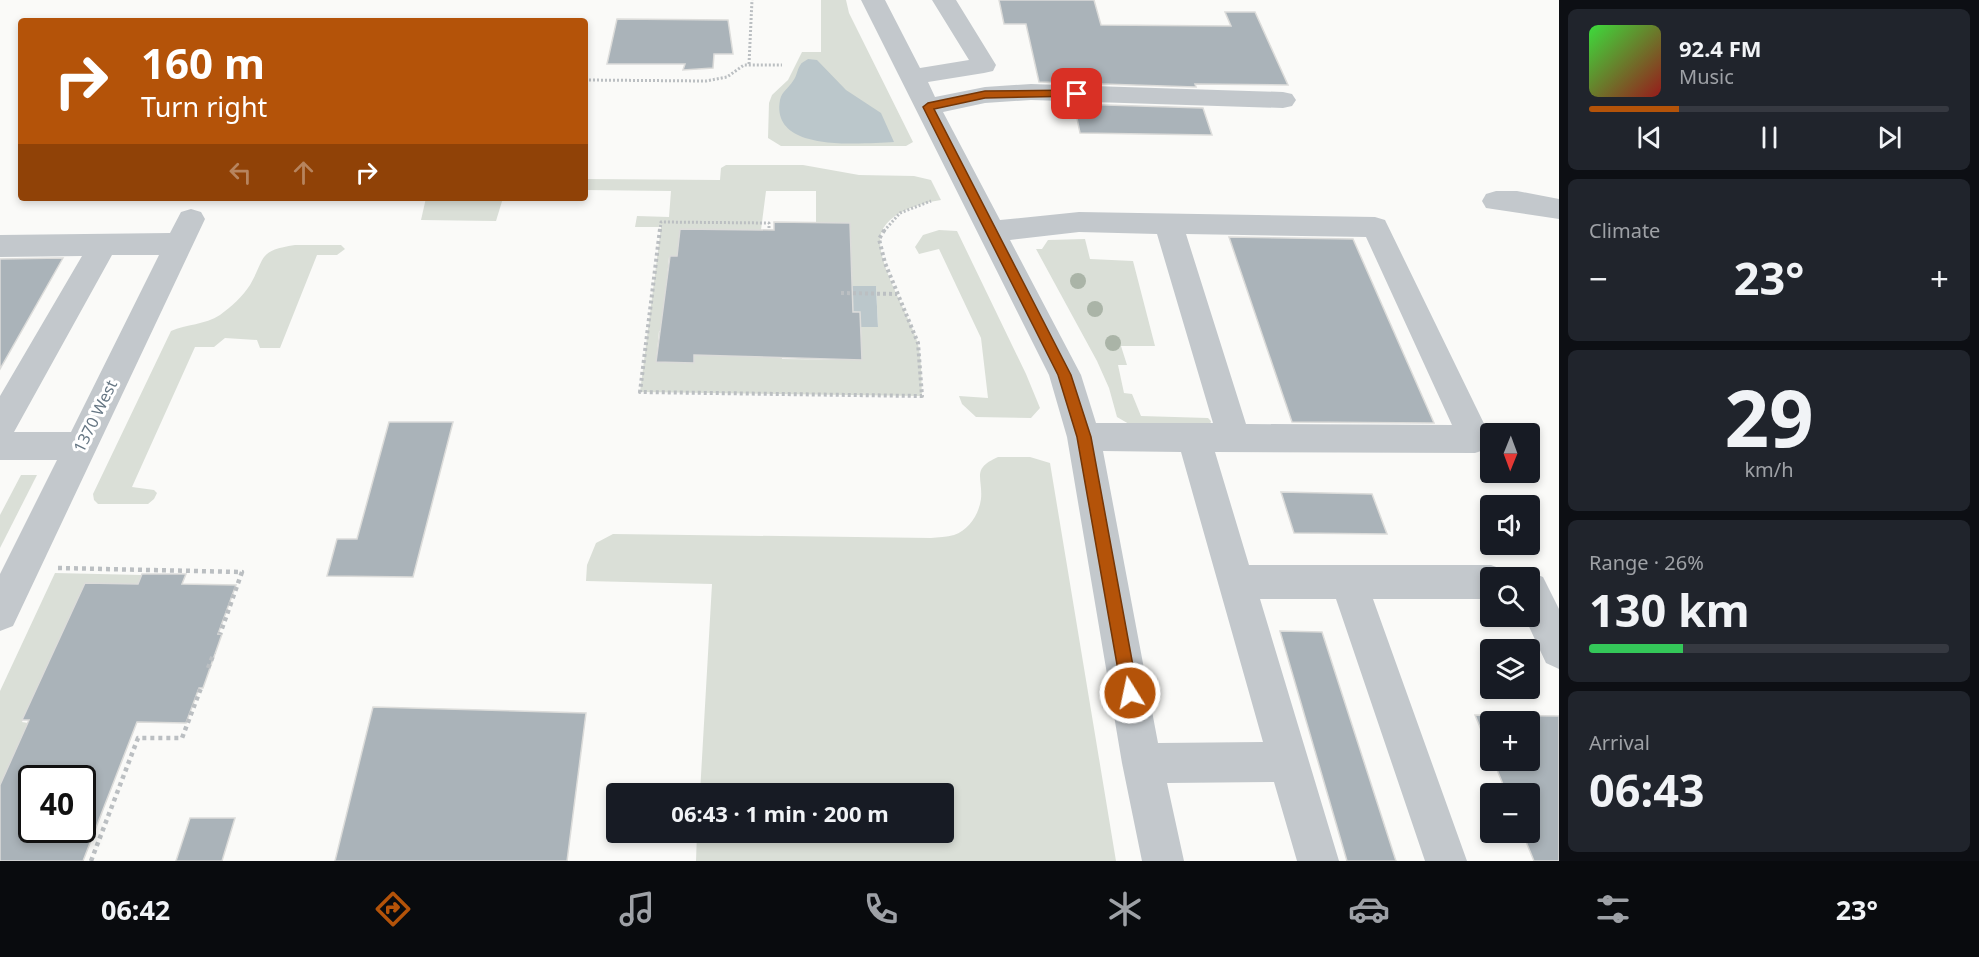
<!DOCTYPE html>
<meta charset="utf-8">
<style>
body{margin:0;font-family:"Noto Sans",sans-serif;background:#20242c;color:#f1f3f6;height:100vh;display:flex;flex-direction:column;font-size:22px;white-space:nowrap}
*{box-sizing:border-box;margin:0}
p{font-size:20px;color:#9ea1a6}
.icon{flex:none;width:33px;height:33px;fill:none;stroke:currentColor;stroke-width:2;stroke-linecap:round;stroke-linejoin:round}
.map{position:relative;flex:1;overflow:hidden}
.side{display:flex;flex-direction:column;gap:9px;padding:9px;background:#0d0f14;width:420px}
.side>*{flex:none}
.guide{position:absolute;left:18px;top:18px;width:570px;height:183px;border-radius:6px;box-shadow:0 3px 9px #0003;background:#b45309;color:#fff;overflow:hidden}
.needle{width:39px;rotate:181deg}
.tools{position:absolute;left:1480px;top:423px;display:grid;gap:12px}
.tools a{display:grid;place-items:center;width:60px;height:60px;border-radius:6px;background:#171b24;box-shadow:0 3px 9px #0003;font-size:30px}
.speed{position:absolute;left:18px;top:765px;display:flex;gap:12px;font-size:30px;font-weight:700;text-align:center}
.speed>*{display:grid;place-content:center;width:78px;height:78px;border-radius:50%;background:#171b24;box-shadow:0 3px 9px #0003;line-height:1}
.speed .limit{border:3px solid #111;border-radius:9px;background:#fff;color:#111}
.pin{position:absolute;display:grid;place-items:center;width:51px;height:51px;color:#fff;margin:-26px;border-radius:12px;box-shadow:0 3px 9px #0006}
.me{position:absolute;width:66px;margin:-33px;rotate:350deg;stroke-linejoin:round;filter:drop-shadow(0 0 4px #0008)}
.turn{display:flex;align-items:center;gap:21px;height:126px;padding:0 24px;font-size:27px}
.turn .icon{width:78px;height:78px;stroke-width:2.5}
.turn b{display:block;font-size:42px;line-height:51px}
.lanes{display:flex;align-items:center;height:57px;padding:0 24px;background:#0003;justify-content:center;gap:30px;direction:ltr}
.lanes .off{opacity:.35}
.big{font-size:45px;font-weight:700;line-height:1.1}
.side .widget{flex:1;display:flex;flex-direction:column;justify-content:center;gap:9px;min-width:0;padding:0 21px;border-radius:9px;background:#20242c}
.side .dial{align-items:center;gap:0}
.dial b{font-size:78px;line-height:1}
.song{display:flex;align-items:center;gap:18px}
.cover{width:72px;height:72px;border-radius:9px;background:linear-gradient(135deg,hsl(120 70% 55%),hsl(0 70% 35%))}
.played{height:6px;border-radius:3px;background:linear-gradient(90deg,#b45309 25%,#363941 25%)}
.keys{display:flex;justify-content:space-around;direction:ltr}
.heat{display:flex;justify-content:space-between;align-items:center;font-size:33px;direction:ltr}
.charge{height:9px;border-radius:4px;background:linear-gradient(90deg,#34c759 26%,#363941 0)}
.trip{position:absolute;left:606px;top:783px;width:348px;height:60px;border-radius:6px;background:#171b24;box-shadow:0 3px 9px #0003;font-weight:700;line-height:60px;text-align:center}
.menu{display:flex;height:96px;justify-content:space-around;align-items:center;background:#090b0e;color:#9ea1a6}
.menu .icon{width:42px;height:42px}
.menu .on{color:#b45309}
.menu b{font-size:27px;color:#f1f3f6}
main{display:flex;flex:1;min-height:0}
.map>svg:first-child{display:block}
.green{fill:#dadfd7;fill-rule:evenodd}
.water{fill:#bbc7cb}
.building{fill:#aab3b9;stroke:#dcdcda;stroke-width:1.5;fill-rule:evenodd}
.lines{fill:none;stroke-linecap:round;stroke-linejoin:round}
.path-far2{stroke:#bbbfc2;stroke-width:3;stroke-dasharray:2 2;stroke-linecap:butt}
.path-far1{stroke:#bbbfc2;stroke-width:4;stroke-dasharray:3 3;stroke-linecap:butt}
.path{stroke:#bbbfc2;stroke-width:4.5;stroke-dasharray:4 4;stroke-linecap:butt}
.minor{fill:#c3c8cc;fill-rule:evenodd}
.tree{fill:#aab4a7}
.route{fill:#b45309;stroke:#753606;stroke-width:1.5}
.labels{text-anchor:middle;stroke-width:6;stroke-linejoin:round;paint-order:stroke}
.street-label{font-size:16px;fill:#657683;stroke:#fff}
</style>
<main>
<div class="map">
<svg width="1559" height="861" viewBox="0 0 1559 861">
<rect width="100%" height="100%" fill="#fafaf8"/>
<g class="green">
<polygon points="821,0 846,0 849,13 913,142 906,146 781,146 768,138 769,103 772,95 788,80 802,52 821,52"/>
<path d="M726 165H803L859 175 914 176 931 180 941 200C920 203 880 214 880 241 880 269 908 313 917 341 922 357 921 379 922 396L640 392 661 227H635L637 216 669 217 671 191 585 190V179L720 180 721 168ZM766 191H816V223L841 286H876L878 327H861L862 360 782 359V350L694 355 693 363 656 362 659 331H669L663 318 669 257 677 256 680 229 761 230Z"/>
<polygon points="426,198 503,198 496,221 421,220"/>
<polygon points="939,230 957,231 1026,374 1040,408 1031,418 976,417 962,404 959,396 988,398 981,338 939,249 919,254 915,247 923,235"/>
<polygon points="1085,239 1090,259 1133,261 1155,346 1121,346 1127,365 1118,365 1124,393 1132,394 1141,416 1208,418 1211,421 1210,425 1129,424 1117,417 1109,388 1097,361 1036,249 1042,249 1048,240"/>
<path d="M295 245H341L345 249 337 255H317L280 348H260L257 340 225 338 214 347H195L132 487 154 490 157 493 154 499 148 504H98L94 500 93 494 171 331C186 324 205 325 220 315 231 307 243 296 250 285 266 257 257 251 295 245Z"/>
<path d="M998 457H1030L1050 463 1116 861H696L697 833 944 832V794L700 793 712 584 586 581 587 565 596 543 613 534 931 538C938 537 947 537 954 535 969 530 979 514 981 499 983 477 971 469 998 457Z"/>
<polygon points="21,475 37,475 0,548 0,515"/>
<polygon points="55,573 142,575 137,588 83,587 22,722 28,723 0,785 0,691"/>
</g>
<g class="water">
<path d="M808 59 817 60 846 90 881 113 894 142C863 143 770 154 780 100 782 91 788 89 793 81 797 76 797 69 801 64 801 63 807 60 808 59Z"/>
<polygon points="841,286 876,286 878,327 861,327 860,312 841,311"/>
</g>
<g class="building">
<polygon points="999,0 1094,0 1101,25 1231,26 1225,12 1255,12 1288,85 1195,84 1196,87 1039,82 1026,24 1004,24"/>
<polygon points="617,19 728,20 733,54 714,54 713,68 683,70 685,64 607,64"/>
<polygon points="1074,104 1203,108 1212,135 1080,133"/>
<polygon points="774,222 850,223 853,312 860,312 862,360 694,355 694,363 656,362 670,256 677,256 680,229 774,230"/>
<polygon points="1229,237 1353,239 1434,423 1292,422"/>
<polygon points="63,258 0,369 0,259"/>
<polygon points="389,422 453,422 413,577 327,576 337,539 357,539"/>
<polygon points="1281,492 1372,494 1387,534 1294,533"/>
<path d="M142 574H186L182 584 236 585 218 634H222L203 688H199L186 723 137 722 83 861H0V785L29 720H22L85 583 138 584ZM32 778H82V830H32Z"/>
<polygon points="1280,631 1322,632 1396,861 1347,861"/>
<polygon points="373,707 586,713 567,861 335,861"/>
<polygon points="1475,715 1559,716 1559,861 1534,861 1522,832 1530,832 1530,794 1507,794 1493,760 1530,760 1530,722 1491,722 1491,754"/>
<polygon points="190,818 235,818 222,861 176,861"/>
</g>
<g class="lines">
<g class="path-far2">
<polyline points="749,64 752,0"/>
<polyline points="585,80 706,81 727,77 744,65 782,65"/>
<polyline points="660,231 661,222 769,223 769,230"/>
<polyline points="884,231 900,213 931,201"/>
</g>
<g class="path-far1">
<polyline points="660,229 640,392 922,396 918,343 885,263 879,239 885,229"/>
<polyline points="841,293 897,294"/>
</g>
<g class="path">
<polyline points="58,568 242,572 220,634"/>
<polyline points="208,668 214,653"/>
<polyline points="91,861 138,738 182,738 201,688"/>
</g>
<g class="minor">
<path d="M861 0H885L920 68 969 60 932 0H956L996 65 993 71 984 73 928 82 935 97 985 87 1031 84 1283 92 1292 94 1296 100 1292 106 1283 108 1031 100 985 103 943 112 1000 220 1079 212 1375 217 1385 220 1491 438 1487 449 1475 453 1215 452 1249 565H1491L1504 570 1507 578H1491V599H1373L1467 861H1425L1336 599H1260L1339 861H1297L1274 782 1167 783 1184 861H1142L1122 763 1067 437 1049 375ZM1079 232 1157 234 1213 423H1096L1081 375 1010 240ZM1186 234 1366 237 1452 425 1246 424ZM1103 451 1181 452 1263 742 1158 743Z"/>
<polygon points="1496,191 1517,191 1559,199 1559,219 1486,208 1482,201 1486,194"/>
<path d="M191 209 201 212 205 219 13 626 0 631V574L57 460H0V396L82 256 0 257V235L170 233 181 212ZM112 255H159L71 432H14Z"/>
<polygon points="1530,572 1543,577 1559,609 1559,669 1546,663 1524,616 1530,616 1530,578 1517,578"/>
</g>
</g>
<g class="tree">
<circle cx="1078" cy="281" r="8"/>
<circle cx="1095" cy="309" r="8"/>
<circle cx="1113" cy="343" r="8"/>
</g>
<polygon class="route" points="1077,90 1082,94 1081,96 985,98 934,109 1071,375 1091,437 1138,693 1136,699 1130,701 1124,699 1122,693 1077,437 1058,375 923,107 928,103 985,91"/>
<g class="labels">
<g class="street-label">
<text transform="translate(95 416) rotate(-64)" y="6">1370 West</text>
</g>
</g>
</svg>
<div class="tools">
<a><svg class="needle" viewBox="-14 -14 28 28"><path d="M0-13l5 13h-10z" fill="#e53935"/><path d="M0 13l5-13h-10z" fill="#9ea1a6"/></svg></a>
<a><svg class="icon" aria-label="sound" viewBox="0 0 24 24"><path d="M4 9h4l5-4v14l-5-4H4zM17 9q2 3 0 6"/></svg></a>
<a><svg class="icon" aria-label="search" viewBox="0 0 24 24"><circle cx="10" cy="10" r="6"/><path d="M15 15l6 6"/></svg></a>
<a><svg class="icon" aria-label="layers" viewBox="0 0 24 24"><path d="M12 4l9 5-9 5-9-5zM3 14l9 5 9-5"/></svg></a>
<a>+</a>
<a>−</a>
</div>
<div class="speed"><div class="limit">40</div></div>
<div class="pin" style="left:1077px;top:94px;background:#d93025"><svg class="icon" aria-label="arrive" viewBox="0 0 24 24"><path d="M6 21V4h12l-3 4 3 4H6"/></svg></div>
<svg class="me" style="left:1130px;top:693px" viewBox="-20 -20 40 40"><circle r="17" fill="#b45309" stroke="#fff" stroke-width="3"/><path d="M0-11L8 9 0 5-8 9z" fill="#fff"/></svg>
<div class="trip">06:43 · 1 min · 200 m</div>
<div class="guide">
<div class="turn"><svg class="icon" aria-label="right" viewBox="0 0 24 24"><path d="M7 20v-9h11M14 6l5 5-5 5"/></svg><div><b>160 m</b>Turn right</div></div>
<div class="lanes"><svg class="icon off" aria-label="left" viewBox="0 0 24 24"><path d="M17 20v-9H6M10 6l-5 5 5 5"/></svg><svg class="icon off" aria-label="ahead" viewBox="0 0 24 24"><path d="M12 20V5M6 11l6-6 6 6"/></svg><svg class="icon" aria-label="right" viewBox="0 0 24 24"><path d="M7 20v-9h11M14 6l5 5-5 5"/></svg></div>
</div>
</div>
<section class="side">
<div class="widget">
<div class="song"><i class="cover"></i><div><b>92.4 FM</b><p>Music</p></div></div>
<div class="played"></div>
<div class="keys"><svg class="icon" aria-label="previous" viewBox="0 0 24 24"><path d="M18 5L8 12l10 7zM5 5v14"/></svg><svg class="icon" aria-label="pause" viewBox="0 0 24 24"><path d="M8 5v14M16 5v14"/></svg><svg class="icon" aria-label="next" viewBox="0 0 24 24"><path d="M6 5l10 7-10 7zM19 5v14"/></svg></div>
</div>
<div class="widget"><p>Climate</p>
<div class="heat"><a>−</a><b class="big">23°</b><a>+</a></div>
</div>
<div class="widget dial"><b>29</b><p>km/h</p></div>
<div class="widget"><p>Range · 26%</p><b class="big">130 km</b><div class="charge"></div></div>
<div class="widget"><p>Arrival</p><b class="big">06:43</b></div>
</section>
</main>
<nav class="menu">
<b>06:42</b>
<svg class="icon on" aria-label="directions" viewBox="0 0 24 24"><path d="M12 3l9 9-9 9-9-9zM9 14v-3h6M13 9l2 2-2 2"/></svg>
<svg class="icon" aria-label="music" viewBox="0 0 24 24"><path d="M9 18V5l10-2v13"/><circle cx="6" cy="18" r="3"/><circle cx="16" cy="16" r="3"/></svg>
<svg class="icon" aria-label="phone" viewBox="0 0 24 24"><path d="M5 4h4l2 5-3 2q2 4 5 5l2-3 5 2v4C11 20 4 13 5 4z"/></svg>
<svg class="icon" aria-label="climate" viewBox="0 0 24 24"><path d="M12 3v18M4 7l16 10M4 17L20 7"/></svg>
<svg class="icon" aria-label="car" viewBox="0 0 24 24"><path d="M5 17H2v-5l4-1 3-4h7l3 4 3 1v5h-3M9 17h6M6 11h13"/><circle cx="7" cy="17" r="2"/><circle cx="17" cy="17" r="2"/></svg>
<svg class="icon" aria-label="filters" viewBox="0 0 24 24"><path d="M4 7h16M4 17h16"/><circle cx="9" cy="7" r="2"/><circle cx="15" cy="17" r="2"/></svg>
<b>23°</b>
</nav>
